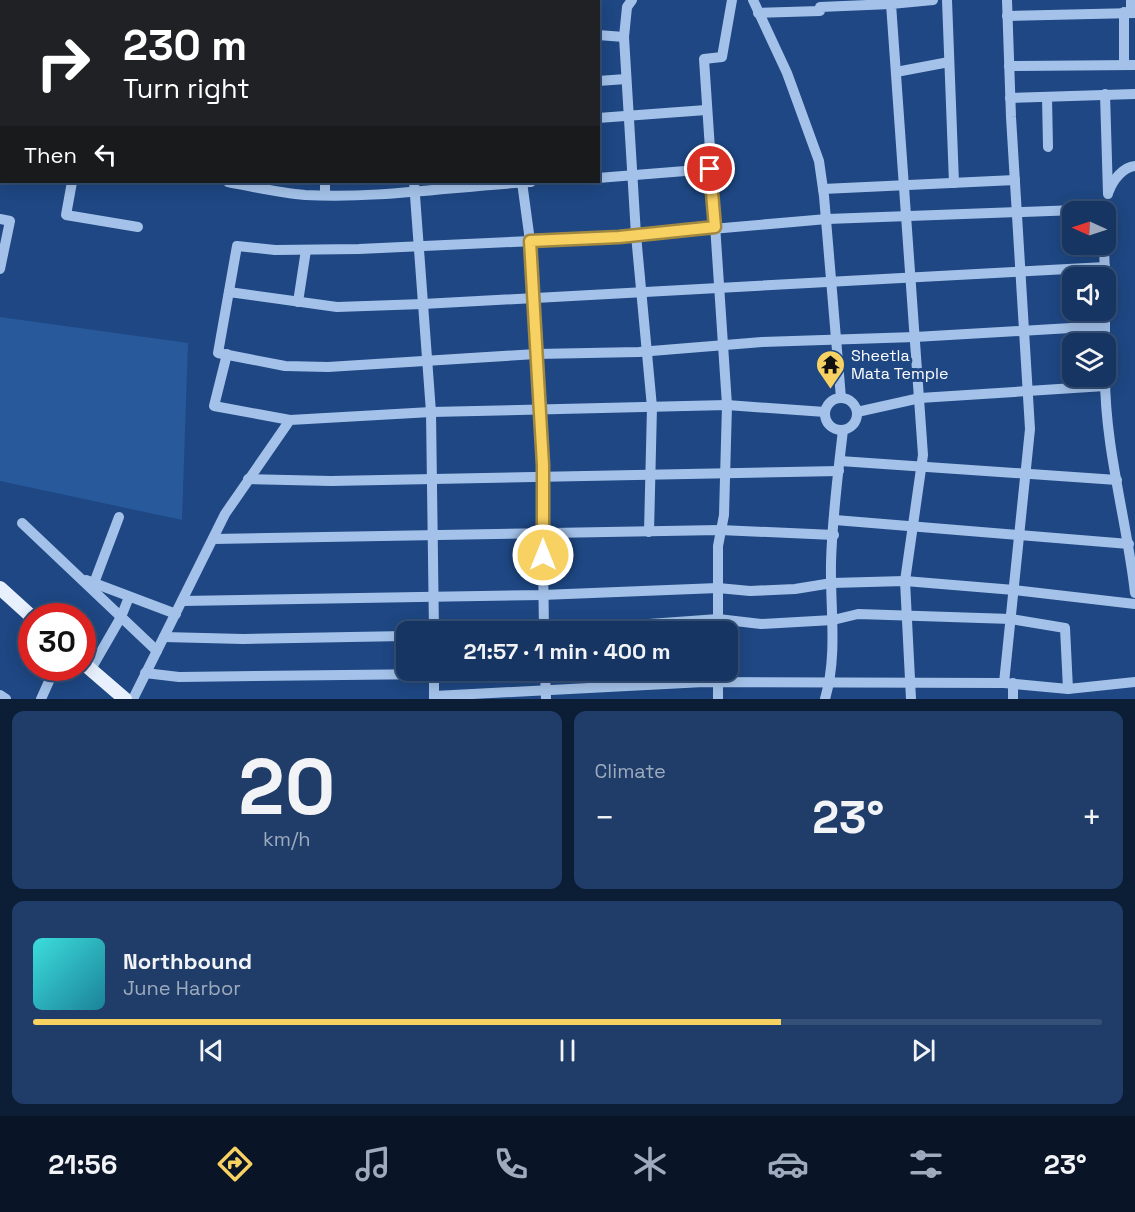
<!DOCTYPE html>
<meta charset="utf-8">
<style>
body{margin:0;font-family:"Space Grotesk",sans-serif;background:#1f3d68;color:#f1f3f6;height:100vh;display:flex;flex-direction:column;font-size:22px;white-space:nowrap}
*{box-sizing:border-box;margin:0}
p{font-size:20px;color:#9eabbe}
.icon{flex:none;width:33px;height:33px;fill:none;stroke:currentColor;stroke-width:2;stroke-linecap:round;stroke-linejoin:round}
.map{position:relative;height:699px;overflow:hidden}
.drawer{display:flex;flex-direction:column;gap:12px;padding:12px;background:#0c1d36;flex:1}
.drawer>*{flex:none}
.banner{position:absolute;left:0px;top:0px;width:600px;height:183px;box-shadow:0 3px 15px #0003,0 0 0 2px #355077;background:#202124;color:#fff;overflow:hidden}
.needle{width:39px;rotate:273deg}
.fabs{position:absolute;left:1062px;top:201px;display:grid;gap:12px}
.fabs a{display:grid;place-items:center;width:54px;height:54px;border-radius:12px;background:#163562;box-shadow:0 3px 15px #0003,0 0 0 2px #355077;font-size:30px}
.speed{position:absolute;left:18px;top:603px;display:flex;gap:12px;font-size:30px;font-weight:700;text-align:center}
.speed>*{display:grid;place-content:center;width:78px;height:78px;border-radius:50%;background:#163562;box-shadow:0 3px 15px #0003,0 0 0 2px #355077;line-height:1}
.speed .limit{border:9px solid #d22;background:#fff;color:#111}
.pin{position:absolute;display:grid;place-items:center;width:51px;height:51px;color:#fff;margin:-26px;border:3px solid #fff;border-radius:50%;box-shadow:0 2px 6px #0007}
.me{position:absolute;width:66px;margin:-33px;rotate:0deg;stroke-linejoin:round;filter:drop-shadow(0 0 4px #0008)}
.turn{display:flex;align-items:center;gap:21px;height:126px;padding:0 24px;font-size:27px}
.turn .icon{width:78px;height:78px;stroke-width:2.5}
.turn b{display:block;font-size:42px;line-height:51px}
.then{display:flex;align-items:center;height:57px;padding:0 24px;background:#0003;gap:12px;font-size:22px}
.big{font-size:45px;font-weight:700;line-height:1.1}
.drawer .widget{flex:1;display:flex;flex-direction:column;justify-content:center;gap:9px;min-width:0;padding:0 21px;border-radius:12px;background:#1f3d68}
.drawer .dial{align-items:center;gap:0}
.dial b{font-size:78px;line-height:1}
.song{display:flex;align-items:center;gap:18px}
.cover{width:72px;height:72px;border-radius:9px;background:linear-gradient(135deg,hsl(180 70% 55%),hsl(190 70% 35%))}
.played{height:6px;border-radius:3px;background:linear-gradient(90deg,#f8d163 70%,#355077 70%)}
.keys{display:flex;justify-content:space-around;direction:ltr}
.heat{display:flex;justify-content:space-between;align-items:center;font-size:33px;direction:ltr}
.drawer .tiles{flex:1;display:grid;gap:12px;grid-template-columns:1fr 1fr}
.widget:last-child{grid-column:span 2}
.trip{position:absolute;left:396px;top:621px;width:342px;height:60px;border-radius:12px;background:#163562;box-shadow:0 3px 15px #0003,0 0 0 2px #355077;font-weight:700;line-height:60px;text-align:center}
.tabs{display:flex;height:96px;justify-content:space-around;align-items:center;background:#091527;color:#9eabbe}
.tabs .icon{width:42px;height:42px}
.tabs .current{color:#f8d163}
.tabs b{font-size:27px;color:#f1f3f6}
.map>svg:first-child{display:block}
.green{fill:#27599b}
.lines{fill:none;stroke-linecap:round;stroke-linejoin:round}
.minor{stroke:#a4c2e9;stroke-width:10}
.major{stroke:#e8f0fe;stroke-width:14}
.route-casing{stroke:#a18840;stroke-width:15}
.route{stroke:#f8d163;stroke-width:10}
.labels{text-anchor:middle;stroke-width:6;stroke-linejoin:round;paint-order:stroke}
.poi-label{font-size:16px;fill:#fff;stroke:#1e4783;text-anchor:start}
</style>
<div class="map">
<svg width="1135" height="699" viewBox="0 0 1135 699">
<rect width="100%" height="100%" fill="#1e4783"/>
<polygon class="green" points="0,317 188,343 182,520 0,481"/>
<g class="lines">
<g class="minor">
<polyline points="39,0 48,2"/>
<polyline points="363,0 363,2"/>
<polyline points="409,0 409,2"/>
<polyline points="632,0 627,7 624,37 636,235 652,407 649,532"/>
<polyline points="753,0 787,73 819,161 824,196 841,398"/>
<polyline points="947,0 954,183"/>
<polyline points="1007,0 1011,117 1030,429 1004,683 1068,689 1135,682"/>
<polyline points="31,2 31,0"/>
<polyline points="67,2 67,0"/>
<polyline points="104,2 104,0"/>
<polyline points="137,2 137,0"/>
<polyline points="175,2 176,0"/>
<polyline points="212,2 212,0"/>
<polyline points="310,2 310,0"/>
<polyline points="468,2 468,0"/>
<polyline points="758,13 820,11 820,7 891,4 890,0"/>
<polyline points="1131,13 1131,0"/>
<polyline points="1007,16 1135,13"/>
<polyline points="598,35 624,37"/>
<polyline points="1124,65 1124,12"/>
<polyline points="1009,66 1135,65"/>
<polyline points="896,72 949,62"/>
<polyline points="598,81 626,79"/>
<polyline points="1105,94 1108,194"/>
<polyline points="1047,97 1048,147"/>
<polyline points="1010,98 1135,94"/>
<polyline points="598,118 706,110"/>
<polyline points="0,169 2,162"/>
<polyline points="598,178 710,169"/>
<polyline points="72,182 66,215 138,227"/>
<path d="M228 182C254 187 279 193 305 195 380 199 456 186 531 182"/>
<polyline points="414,182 431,412 434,632"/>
<polyline points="522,182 530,241 541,410 544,632"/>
<polyline points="823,189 1015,180"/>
<path d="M1109 191C1113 180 1123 167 1135 166"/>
<polyline points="325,195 325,182"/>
<polyline points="1104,212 1104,209 827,219 619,237 359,249 275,250 237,246 218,353 285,366 328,367 536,354 639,352 762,342 915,337 1105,326"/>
<polyline points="0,219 10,221 0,269"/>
<polyline points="1104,244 1105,278"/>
<polyline points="229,292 337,307 423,304 1105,267"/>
<polyline points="298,302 306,250"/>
<polyline points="1105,344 1105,310"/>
<polyline points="227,354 214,406 290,420"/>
<path d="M1105 376C1105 449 1127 521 1135 593"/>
<circle cx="841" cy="414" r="16"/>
<polyline points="857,412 920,398 1105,386"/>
<polyline points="840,461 1117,480"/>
<polyline points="248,479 331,481 839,471"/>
<polyline points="835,520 1129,544"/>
<polyline points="22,523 157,651"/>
<polyline points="213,539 720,530 834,535"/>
<polyline points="86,580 176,614"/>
<polyline points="94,583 119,517"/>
<polyline points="182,601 542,595 718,588 750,591 795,589 832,583 905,581 1014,590 1135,604"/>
<polyline points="538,632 718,619 761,624 833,620 858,614 1011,619 1065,628 1068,689"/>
<polyline points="718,632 718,546 724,515 727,405 704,59 722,57 732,0"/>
<polyline points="164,637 243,639 406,636"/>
<polyline points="91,669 121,617 129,597"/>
<polyline points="434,670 434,699"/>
<polyline points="545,670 546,699"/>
<polyline points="145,673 179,677 434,674"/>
<polyline points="0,695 6,699"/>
<polyline points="434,696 704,682 1004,683"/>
<polyline points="41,699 55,668"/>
<polyline points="133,699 225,514 290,420 431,412 727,405 825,412"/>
<polyline points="718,699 718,670"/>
<path d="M825 699C838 654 830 609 831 563 832 519 838 474 843 430"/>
<polyline points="911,699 905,581 923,455 891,4 933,0"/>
<polyline points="1013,699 1013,683"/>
</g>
<g class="major">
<polyline points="0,588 32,617"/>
<polyline points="82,662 125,699"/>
</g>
</g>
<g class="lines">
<defs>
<polyline id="route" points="543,555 543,465 530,241 619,237 715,227 710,169"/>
</defs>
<use href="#route" class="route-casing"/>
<use href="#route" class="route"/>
</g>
<defs>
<symbol id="temple-pin" viewBox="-11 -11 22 30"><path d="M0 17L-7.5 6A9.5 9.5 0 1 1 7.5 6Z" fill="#f8d163" stroke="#1e4783"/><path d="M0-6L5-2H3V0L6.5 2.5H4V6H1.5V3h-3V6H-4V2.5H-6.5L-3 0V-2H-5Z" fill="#111"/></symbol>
</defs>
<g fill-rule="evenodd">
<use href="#temple-pin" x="814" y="348" width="33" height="45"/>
</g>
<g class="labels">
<g class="poi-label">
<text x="851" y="361">Sheetla<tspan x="851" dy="18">Mata Temple</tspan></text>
</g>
</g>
</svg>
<div class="fabs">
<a><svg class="needle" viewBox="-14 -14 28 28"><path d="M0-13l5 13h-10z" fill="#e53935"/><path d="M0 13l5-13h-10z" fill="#9eabbe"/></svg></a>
<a><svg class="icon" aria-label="sound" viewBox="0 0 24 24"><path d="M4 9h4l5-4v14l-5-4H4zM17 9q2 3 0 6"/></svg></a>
<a><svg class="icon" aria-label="layers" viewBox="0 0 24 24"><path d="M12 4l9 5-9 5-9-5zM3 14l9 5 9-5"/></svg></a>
</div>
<div class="speed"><div class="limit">30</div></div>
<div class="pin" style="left:710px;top:169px;background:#d93025"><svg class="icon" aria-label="arrive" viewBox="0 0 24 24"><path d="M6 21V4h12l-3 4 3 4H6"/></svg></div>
<svg class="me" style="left:543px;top:555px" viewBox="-20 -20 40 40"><circle r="17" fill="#f8d163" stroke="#fff" stroke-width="3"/><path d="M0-11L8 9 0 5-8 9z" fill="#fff"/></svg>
<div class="trip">21:57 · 1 min · 400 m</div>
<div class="banner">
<div class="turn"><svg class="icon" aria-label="right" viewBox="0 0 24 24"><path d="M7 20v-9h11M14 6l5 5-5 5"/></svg><div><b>230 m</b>Turn right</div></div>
<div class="then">Then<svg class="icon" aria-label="left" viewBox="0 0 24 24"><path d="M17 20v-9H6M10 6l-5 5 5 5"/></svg></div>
</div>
</div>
<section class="drawer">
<div class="tiles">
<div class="widget dial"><b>20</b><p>km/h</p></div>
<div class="widget"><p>Climate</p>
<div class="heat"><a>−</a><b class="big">23°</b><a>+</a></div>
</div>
<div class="widget">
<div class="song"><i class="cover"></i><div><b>Northbound</b><p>June Harbor</p></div></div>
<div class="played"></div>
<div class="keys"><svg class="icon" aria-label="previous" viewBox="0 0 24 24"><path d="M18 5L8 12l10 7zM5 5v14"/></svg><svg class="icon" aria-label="pause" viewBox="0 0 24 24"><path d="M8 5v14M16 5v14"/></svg><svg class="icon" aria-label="next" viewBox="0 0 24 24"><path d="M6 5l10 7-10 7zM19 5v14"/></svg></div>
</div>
</div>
</section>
<nav class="tabs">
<b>21:56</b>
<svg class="icon current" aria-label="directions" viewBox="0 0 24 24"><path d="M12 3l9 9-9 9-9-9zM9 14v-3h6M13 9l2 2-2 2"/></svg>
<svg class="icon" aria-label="music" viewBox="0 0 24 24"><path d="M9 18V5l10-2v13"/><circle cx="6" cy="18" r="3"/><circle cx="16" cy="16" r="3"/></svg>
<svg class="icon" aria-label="phone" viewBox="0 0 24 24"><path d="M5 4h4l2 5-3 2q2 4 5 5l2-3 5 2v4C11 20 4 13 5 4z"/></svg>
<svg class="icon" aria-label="climate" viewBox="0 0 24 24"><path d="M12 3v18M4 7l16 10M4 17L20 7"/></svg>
<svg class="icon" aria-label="car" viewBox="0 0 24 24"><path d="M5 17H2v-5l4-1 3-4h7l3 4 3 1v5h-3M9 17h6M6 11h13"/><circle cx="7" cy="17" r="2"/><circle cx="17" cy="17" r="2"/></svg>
<svg class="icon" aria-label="filters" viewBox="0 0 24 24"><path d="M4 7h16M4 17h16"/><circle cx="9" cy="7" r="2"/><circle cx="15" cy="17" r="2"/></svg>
<b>23°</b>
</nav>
